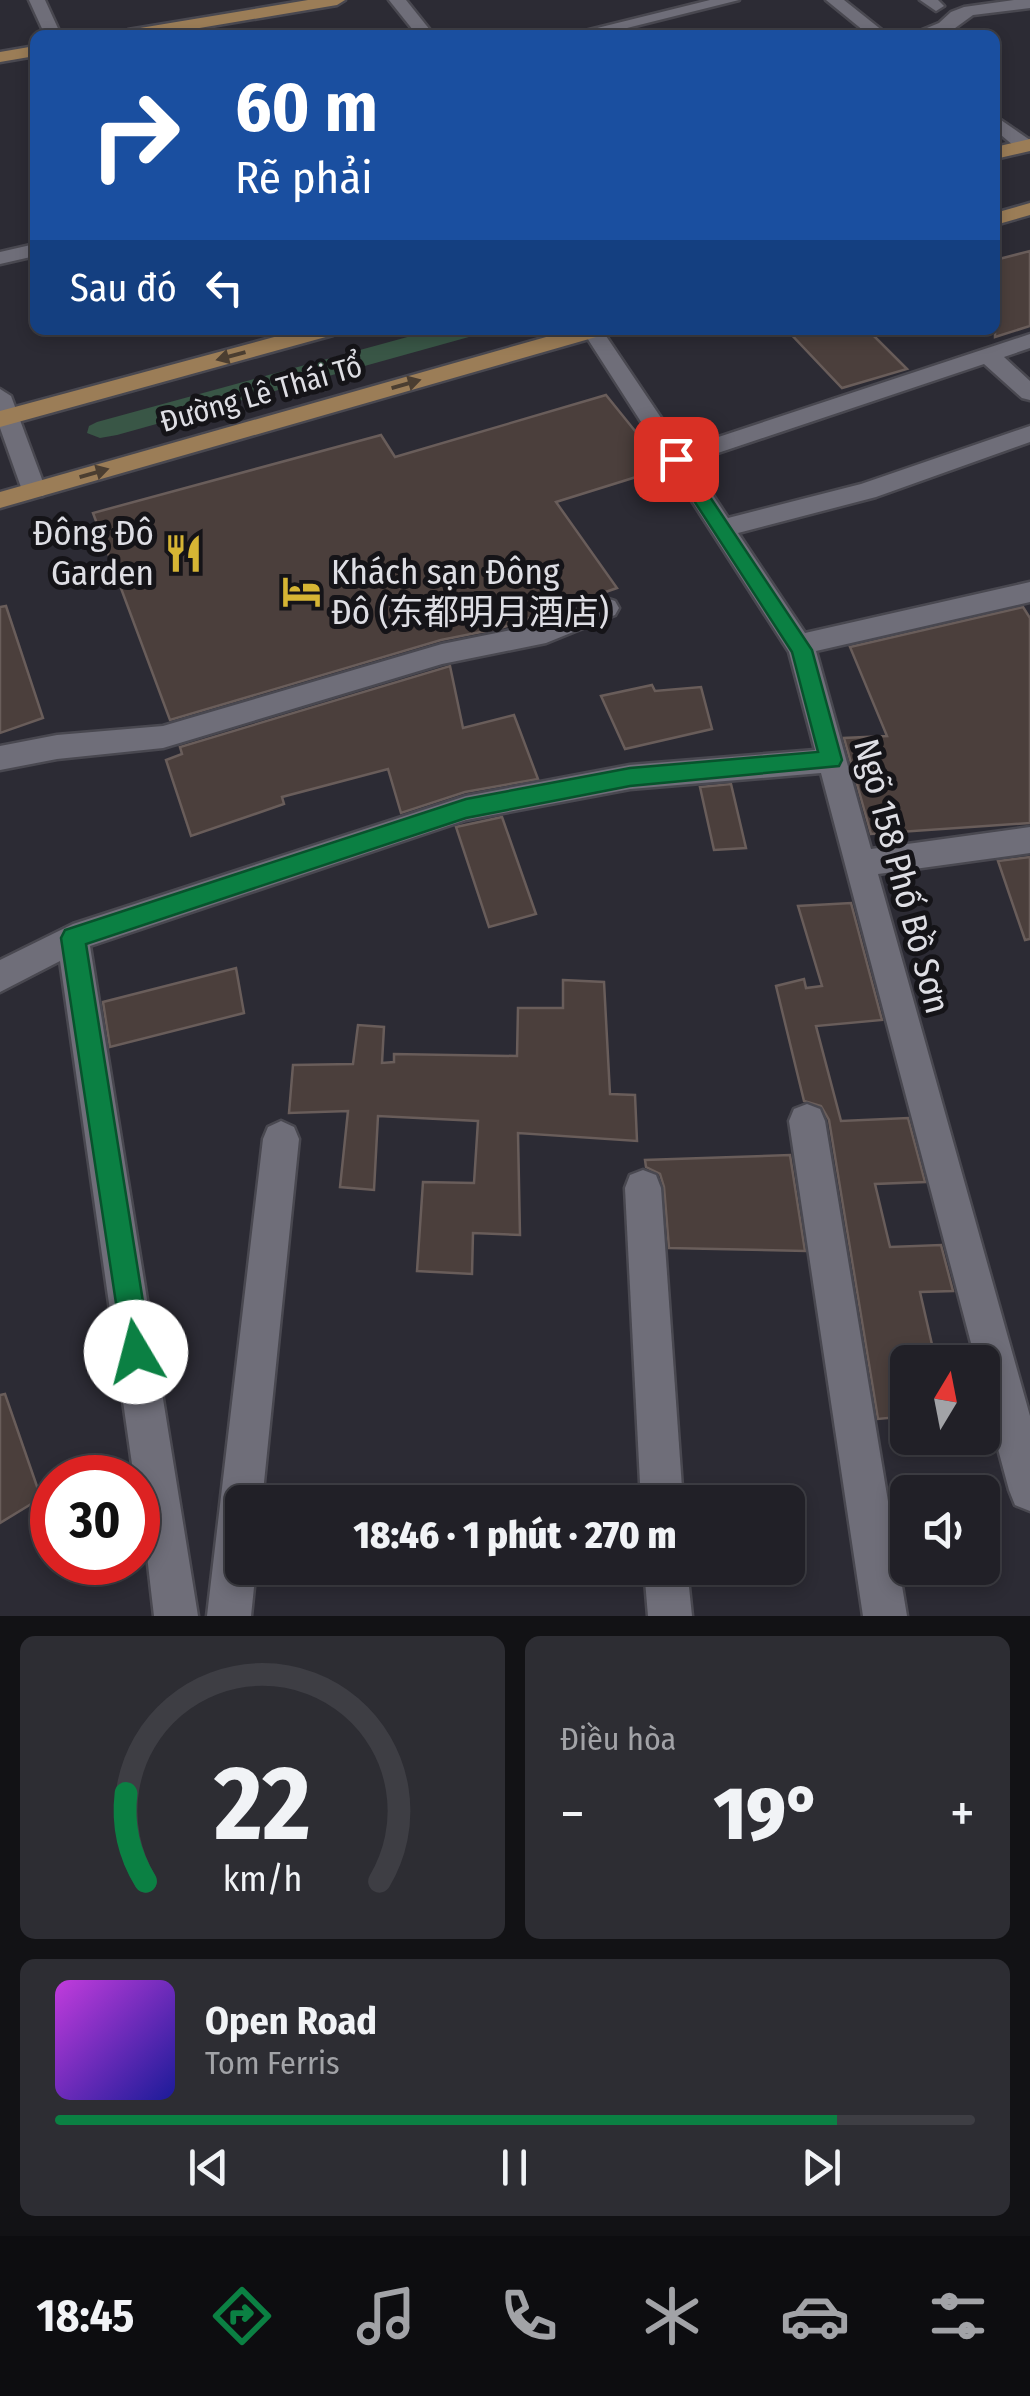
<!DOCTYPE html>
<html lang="vi">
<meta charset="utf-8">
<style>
body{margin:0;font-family:"Fira Sans Condensed","Noto Sans SC",sans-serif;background:#2d2d33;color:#f1f3f6;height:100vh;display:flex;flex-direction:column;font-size:38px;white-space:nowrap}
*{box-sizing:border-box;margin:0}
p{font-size:32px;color:#a2a3a7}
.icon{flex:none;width:55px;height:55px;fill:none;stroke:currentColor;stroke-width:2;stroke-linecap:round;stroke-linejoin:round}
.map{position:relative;height:1616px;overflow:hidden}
.drawer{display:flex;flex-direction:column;gap:20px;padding:20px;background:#121215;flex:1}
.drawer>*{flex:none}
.guide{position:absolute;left:30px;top:30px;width:970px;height:305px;border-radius:15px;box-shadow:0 5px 15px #0003,0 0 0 2px #3e3e44;background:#1a4fa0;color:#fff;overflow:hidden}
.needle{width:65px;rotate:10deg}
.fabs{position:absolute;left:890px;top:1345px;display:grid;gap:20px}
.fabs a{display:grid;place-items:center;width:110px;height:110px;border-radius:15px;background:#212027;box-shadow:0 5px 15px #0003,0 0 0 2px #3e3e44;font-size:50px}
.speed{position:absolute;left:30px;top:1455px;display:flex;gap:20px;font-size:50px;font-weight:700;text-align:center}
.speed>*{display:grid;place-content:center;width:130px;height:130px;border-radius:50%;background:#212027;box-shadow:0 5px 15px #0003,0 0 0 2px #3e3e44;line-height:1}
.speed .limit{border:15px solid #d22;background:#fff;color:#111}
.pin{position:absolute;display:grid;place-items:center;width:85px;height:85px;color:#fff;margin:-42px;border-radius:20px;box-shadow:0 5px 15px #0006}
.me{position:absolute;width:110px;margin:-55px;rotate:352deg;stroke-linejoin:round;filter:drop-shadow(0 0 8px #0008)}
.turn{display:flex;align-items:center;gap:35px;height:210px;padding:0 40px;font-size:45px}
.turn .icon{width:130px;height:130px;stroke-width:2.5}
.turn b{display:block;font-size:70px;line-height:85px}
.then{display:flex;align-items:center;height:95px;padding:0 40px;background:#0003;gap:20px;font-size:38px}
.big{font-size:75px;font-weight:800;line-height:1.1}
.drawer .tile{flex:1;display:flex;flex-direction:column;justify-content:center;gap:15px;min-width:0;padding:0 35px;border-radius:15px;background:#2d2d33}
.drawer .dial{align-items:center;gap:0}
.dial svg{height:260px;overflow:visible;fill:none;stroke:#3e3e44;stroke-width:7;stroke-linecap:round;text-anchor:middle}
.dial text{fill:#f1f3f6;stroke:none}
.song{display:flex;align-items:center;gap:30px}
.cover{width:120px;height:120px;border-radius:15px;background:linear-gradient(135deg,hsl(290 70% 55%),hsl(240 70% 35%))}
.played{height:10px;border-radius:5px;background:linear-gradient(90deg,#0b8043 85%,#3e3e44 85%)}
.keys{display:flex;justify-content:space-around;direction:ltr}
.heat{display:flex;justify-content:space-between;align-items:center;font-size:55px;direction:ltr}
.drawer .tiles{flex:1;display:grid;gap:20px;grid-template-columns:1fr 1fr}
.tile:last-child{grid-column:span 2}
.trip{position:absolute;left:225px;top:1485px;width:580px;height:100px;border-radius:15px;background:#212027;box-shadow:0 5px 15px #0003,0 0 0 2px #3e3e44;font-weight:800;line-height:100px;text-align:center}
.menu{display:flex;height:160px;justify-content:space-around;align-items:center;background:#0d0d10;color:#a2a3a7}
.menu .icon{width:70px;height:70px}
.menu .current{color:#0b8043}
.menu b{font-size:45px;color:#f1f3f6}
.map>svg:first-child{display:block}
.green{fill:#395646}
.building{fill:#4b3f3c;stroke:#695d5a;stroke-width:2.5}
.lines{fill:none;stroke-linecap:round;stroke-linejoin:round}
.minor-casing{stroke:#494850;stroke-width:5}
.major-casing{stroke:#494850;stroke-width:5}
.minor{fill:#6f6e79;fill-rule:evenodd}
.major{fill:#9b7d57;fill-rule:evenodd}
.oneway{fill:#4b3e31}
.route{fill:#0b8043;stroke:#07532c;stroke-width:2.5}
.labels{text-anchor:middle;stroke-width:10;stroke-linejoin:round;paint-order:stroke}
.far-street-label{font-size:30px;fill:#dedee4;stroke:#151418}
.poi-label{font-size:35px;fill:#dedee4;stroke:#151418;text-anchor:end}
.street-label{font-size:35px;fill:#dedee4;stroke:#151418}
</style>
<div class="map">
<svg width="1030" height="1616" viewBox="0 0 1030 1616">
<rect width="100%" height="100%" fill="#2c2b34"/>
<polygon class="green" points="433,330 494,330 117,435 100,438 87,433 89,426 97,422"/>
<g class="building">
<polygon points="1030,251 1030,326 995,337 995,260"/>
<polygon points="787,330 868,330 907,369 842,388"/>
<polygon points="606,395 665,468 556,502 617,588 501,628 441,640 170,720 93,513 381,435 395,457"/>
<polygon points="6,606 43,718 0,733 0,607"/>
<polygon points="1023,607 1030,618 1030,823 871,834 844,738 887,736 850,647"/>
<polygon points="450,666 463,728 514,715 538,779 465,792 401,813 388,769 282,797 284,804 191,836 166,760 182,754 180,747"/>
<polygon points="652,685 655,691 701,687 712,729 625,749 601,696"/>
<polygon points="731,784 746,848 714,850 700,787"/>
<polygon points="502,817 536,914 489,927 456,827"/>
<polygon points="1030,857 1030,939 1025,940 998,861"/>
<polygon points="851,903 882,1020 816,1026 841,1121 908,1118 925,1182 875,1184 890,1247 941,1245 953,1291 920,1292 936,1362 908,1362 908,1416 878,1419 829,1120 821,1106 804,1101 776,986 804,979 806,988 822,986 798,906"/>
<polygon points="236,968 244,1013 110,1047 103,1002"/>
<polygon points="563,980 604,982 610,1094 635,1095 637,1141 518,1133 520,1235 473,1233 472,1274 417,1271 423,1182 474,1183 478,1121 378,1116 374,1190 340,1187 348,1111 289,1113 293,1065 353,1064 358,1025 384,1027 382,1063 394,1062 394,1054 517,1056 518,1008 563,1008"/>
<polygon points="790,1155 805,1251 669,1248 664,1187 660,1174 646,1167 645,1160"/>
<polygon points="5,1394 41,1498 0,1523 0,1395"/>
</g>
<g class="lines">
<defs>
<g id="minor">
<polygon points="29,0 45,0 61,35 45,35"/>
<polygon points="389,0 406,0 434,35 417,35"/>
<polygon points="710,0 739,0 599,35 569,35"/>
<polygon points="826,0 844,0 888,35 869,35"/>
<polygon points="920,0 938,0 944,6 936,11"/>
<polygon points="1014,0 1030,0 1030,8 973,15 951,31 910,35 939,23 951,12 964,7"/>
<polygon points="995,116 1030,140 1030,151 1019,150 995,130"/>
<polygon points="35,244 35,256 0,264 0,252"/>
<polygon points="582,330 602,330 682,449 1030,334 1030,348 1004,357 1030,381 1030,400 1022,398 984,364 691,462 728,518 861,484 1030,426 1030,442 876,497 738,533 805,633 1030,582 1030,602 816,651 871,849 1030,827 1030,853 878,874 1030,1416 1030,1511 1015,1505 1009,1490 982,1389 982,1362 976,1362 821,773 630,789 466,820 90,946 198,1616 154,1616 138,1478 134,1478 60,961 0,992 0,960 73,924 466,796 630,765 815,750 789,652"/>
<polygon points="0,389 11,396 46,490 43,496 25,496 22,490 0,428"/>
<polygon points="606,598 615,601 619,608 615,615 546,643 442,664 163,748 57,759 0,770 0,746 57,735 163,726 442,644 541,624"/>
<polygon points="807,1104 820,1109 825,1121 907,1616 863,1616 789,1121 794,1109"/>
<polygon points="281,1121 294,1127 299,1139 262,1502 242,1502 242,1568 256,1568 251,1616 207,1616 263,1139 268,1127"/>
<polygon points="643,1170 656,1175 661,1188 683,1502 641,1502 625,1188 630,1175"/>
<polygon points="644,1568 687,1568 692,1616 648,1616"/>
</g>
<g id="major">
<polygon points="308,0 345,0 337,5 158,35 120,35 128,30"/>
<polygon points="35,46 35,56 0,62 0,52"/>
<polygon points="1030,139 1030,151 995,159 995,147"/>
<polygon points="1030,203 1030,215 995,225 995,213"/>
<polygon points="300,330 336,330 333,335 0,427 0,411"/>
<polygon points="571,330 606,330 603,335 0,508 0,492"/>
</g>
</defs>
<use href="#minor" class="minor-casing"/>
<use href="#major" class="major-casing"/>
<use href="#minor" class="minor"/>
<use href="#major" class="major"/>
</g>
<defs><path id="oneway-solid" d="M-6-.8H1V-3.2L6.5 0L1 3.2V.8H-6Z" transform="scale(2.5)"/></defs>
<g class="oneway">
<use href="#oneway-solid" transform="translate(231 356) rotate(165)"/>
<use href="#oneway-solid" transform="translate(406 384) rotate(-16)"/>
<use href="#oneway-solid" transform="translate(94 473) rotate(-16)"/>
</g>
<polygon class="route" points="676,453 682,455 812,650 842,760 839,766 630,786 466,818 86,944 151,1352 147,1363 136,1367 125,1363 61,938 65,930 466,799 630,768 818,752 792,652 667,459"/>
<defs>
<symbol id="restaurant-bare" viewBox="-9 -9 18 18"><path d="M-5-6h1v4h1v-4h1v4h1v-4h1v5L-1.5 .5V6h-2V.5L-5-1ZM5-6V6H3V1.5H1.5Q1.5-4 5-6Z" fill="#d6b534" stroke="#151418" stroke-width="2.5" paint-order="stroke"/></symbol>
<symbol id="hotel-bare" viewBox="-9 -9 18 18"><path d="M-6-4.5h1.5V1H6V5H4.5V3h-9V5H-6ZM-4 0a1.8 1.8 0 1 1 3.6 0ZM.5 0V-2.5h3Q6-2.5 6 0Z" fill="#d6b534" stroke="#151418" stroke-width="2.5" paint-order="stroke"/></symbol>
</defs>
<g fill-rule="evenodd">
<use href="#restaurant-bare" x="156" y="526" width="55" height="55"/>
<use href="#hotel-bare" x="274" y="564" width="55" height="55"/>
</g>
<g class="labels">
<g class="far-street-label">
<text transform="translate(261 394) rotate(-16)" y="10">Đường Lê Thái Tổ</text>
</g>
<g class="poi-label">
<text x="154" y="545">Đông Đô<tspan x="154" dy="40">Garden</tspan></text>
<text x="331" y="584" text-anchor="start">Khách sạn Đông<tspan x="331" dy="40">Đô (东都明月酒店)</tspan></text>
</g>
<g class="street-label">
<text transform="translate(902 876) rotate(75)" y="12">Ngõ 158 Phố Bồ Sơn</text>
</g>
</g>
</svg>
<div class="fabs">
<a><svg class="needle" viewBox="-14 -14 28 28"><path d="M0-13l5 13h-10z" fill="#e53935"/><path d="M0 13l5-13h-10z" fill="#a2a3a7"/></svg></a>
<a><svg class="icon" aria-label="sound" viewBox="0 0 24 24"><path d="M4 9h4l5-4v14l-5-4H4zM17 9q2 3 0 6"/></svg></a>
</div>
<div class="speed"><div class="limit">30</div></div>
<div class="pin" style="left:676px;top:459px;background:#d93025"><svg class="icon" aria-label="arrive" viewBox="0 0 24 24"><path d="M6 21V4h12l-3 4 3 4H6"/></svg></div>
<svg class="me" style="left:136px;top:1352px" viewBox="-20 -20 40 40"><circle r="19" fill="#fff"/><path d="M0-13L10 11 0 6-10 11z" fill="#0b8043"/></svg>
<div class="trip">18:46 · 1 phút · 270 m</div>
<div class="guide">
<div class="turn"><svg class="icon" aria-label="right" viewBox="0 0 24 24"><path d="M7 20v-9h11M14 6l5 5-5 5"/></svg><div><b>60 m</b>Rẽ phải</div></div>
<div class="then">Sau đó<svg class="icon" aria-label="left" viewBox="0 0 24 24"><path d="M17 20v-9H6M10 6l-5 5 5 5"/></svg></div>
</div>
</div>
<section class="drawer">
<div class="tiles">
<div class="tile dial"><svg viewBox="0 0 100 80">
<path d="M14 69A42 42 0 1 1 86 69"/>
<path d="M14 69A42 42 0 0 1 8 42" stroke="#0b8043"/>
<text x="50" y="56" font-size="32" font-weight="700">22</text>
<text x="50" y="72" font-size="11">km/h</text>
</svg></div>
<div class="tile"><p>Điều hòa</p>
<div class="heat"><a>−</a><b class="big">19°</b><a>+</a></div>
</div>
<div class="tile">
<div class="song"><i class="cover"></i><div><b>Open Road</b><p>Tom Ferris</p></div></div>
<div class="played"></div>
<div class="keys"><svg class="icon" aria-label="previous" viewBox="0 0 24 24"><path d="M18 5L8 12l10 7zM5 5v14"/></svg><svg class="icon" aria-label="pause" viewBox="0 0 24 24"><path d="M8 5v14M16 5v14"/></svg><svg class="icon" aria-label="next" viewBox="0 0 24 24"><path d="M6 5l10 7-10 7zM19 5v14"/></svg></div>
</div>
</div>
</section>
<nav class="menu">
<b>18:45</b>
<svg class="icon current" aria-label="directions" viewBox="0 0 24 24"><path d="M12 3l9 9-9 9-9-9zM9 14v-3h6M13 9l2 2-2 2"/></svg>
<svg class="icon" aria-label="music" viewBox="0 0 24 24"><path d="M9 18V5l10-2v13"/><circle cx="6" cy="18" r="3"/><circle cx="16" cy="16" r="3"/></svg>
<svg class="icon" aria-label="phone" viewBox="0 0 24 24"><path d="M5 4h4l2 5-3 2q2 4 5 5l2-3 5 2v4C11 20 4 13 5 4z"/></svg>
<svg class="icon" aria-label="climate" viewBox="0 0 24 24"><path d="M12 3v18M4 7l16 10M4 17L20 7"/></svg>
<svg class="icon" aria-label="car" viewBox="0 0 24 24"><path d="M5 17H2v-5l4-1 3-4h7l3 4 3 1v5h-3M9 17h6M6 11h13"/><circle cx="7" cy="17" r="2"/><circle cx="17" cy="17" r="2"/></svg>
<svg class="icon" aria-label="filters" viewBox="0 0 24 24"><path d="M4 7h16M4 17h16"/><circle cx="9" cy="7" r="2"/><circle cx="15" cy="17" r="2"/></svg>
</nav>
